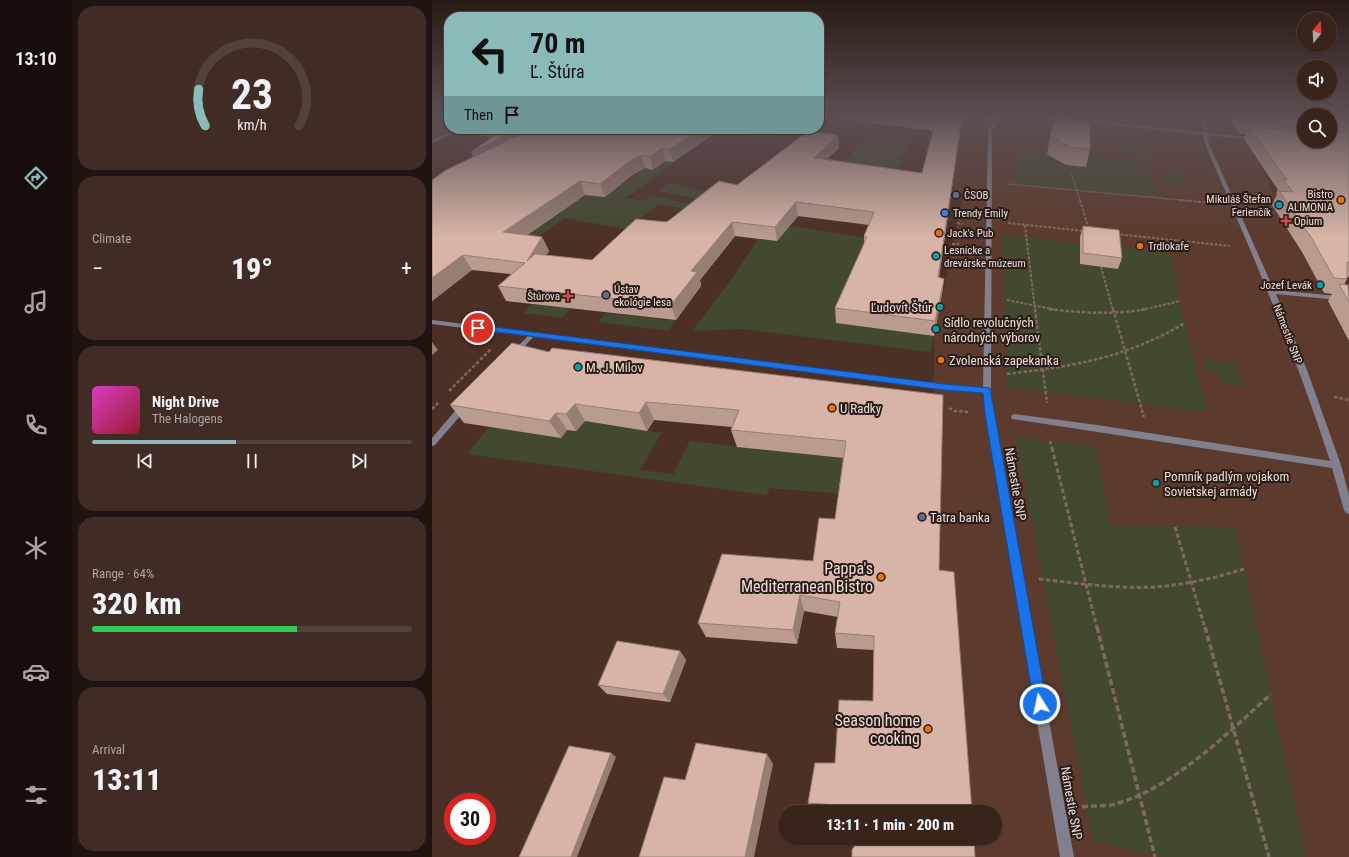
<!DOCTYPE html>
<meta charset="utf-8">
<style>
body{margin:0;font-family:"Roboto Condensed",sans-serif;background:#402c25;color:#f1f3f6;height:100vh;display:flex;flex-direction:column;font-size:15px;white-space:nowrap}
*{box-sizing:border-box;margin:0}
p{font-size:13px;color:#aba4a3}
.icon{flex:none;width:22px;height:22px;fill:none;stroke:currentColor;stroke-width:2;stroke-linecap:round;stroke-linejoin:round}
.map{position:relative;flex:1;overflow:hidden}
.drawer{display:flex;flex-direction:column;gap:6px;padding:6px;background:#1f140f;width:360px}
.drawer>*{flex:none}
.guide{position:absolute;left:12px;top:12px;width:380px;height:122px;border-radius:16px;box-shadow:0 1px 3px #0004,0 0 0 1px #53413b;background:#8bbbb9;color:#111;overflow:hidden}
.needle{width:26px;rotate:18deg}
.tools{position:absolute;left:865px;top:12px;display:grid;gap:8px}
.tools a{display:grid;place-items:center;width:40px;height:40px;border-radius:50%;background:#39241c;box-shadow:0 1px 3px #0004,0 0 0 1px #53413b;font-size:20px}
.speed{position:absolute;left:12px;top:793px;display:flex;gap:8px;font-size:20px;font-weight:700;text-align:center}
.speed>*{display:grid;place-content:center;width:52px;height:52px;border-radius:50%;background:#39241c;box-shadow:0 1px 3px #0004,0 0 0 1px #53413b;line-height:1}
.speed .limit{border:6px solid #d22;background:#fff;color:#111}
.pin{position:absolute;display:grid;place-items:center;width:34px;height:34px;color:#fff;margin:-17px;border:2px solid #fff;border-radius:50%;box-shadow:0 1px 4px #0007}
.me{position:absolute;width:44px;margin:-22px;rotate:350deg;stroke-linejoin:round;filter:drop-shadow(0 0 3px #0008)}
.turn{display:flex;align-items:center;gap:14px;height:84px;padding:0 20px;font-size:18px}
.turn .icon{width:52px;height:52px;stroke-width:2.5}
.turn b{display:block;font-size:28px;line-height:34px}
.then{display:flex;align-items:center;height:38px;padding:0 20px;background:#0003;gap:8px;font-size:15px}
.big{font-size:30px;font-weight:800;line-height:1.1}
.drawer .tile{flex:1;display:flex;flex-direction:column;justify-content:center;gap:6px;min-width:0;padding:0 14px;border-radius:16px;background:#402c25}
.drawer .dial{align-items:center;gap:0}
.dial svg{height:104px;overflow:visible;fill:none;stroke:#53413b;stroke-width:7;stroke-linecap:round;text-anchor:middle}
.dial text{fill:#f1f3f6;stroke:none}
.song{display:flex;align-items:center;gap:12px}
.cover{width:48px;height:48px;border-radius:6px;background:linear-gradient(135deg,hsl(310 70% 55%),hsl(350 70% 35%))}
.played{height:4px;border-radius:2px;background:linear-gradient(90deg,#8bbbb9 45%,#53413b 45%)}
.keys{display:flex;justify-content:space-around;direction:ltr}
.heat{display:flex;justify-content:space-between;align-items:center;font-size:22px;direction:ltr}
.charge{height:6px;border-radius:3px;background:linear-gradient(90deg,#34c759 64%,#53413b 0)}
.trip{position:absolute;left:346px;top:805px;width:224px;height:40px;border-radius:20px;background:#39241c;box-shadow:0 1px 3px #0004,0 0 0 1px #53413b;font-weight:800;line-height:40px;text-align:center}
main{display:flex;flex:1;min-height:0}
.tab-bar{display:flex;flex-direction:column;width:72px;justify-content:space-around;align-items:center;background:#170e0b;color:#aba4a3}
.tab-bar .icon{width:28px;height:28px}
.tab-bar .current{color:#8bbbb9}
.tab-bar b{font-size:18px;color:#f1f3f6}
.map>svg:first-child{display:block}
.built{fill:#5c3b2e}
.green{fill:#434931}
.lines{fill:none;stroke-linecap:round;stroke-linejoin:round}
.path-far4{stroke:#81685f;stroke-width:1.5;stroke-dasharray:2 1;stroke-linecap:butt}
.path-far3{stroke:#81685f;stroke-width:2;stroke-dasharray:3 1.5;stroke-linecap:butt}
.path-far2{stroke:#81685f;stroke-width:2.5;stroke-dasharray:3.5 2;stroke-linecap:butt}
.path-far1{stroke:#81685f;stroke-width:3;stroke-dasharray:4.5 2.5;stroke-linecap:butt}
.path{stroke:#81685f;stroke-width:3.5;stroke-dasharray:6 3;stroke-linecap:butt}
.lane{fill:#82808e;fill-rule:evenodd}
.street{fill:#82808e;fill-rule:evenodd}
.wall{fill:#b99b90}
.shaded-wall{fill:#967e75}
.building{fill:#d7b4a7;stroke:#967e75}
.route{fill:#1a73e8;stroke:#114b97}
.service-dot{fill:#5c6f8a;stroke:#291c17;stroke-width:1.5}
.food-dot{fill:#e8710a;stroke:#291c17;stroke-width:1.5}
.culture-dot{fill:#0f9aa8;stroke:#291c17;stroke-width:1.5}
.shop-dot{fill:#3f7fe0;stroke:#291c17;stroke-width:1.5}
.health-dot{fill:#e0444e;stroke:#291c17;stroke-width:1.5}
.labels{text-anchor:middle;stroke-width:4;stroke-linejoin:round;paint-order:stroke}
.far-poi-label{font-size:11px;fill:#f0ded7;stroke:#291c17;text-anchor:start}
.far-street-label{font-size:11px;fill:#f0ded7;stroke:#291c17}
.poi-label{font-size:13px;fill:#f0ded7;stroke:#291c17;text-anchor:start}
.street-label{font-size:13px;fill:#f0ded7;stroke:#291c17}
.near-poi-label{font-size:16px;fill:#f0ded7;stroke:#291c17;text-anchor:end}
</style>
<main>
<nav class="tab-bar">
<b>13:10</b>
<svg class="icon current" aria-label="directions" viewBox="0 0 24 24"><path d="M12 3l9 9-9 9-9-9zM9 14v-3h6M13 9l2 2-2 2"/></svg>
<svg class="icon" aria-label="music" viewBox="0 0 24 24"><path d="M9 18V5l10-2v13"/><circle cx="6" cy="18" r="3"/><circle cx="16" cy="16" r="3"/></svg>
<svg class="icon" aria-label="phone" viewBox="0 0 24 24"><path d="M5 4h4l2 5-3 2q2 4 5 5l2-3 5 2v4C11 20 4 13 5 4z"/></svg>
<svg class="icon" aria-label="climate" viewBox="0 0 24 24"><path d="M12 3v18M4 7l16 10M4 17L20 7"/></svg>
<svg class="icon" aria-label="car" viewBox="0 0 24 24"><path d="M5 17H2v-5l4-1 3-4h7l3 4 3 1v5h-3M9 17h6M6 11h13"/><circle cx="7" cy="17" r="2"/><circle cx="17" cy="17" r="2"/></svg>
<svg class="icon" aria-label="filters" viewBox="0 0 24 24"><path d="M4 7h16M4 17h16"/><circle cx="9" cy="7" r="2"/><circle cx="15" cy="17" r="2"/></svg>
</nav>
<section class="drawer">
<div class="tile dial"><svg viewBox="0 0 100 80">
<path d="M14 69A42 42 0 1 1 86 69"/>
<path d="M14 69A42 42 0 0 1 9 41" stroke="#8bbbb9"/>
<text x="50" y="56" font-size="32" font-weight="700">23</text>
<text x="50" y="72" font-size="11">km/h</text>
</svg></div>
<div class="tile"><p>Climate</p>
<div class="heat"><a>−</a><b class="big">19°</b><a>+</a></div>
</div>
<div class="tile">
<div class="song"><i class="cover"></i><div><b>Night Drive</b><p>The Halogens</p></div></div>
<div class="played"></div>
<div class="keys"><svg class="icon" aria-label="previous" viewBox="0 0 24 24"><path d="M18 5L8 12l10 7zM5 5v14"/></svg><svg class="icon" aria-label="pause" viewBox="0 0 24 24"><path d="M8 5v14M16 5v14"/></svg><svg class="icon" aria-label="next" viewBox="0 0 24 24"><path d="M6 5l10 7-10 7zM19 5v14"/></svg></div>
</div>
<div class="tile"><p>Range · 64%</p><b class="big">320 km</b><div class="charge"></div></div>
<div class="tile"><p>Arrival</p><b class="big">13:11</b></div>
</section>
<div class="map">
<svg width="917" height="857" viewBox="0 0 917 857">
<rect width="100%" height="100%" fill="#4c3026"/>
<polygon class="built" points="537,116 796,116 803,127 807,127 816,145 825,157 841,193 844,193 853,206 840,205 870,252 917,342 917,857 539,857 538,838 563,838 563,812 536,812 505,586 502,336 532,193 520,192 527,140 521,138"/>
<g class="green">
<polygon points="0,116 17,116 17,129 22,129 0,139"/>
<polygon points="652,116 747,116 747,119 732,124"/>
<polygon points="593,121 711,134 712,140 672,137 672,133 638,129 637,131 590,126"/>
<polygon points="321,129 352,129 340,139 313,135"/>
<polygon points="437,135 476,140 466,172 410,164"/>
<polygon points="689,145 714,147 715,154 690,152"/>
<polygon points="586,151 627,156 654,155 718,161 724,197 582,184"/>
<polygon points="233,161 243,162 194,198 212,201 220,195 294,213 259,210 227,204 195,229 132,218 93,247 83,243 135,207 156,195 173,197 213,168 221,170"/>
<polygon points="735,172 748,173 752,185 730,183 729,178 736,178"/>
<polygon points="237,183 290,195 281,202 226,191"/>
<polygon points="358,226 437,238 405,323 502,336 498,352 309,329 260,331 299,280 326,239 345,241"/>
<polygon points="570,235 648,243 648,264 686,269 684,246 738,253 753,323 775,412 576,387"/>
<polygon points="100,304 139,308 130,318 91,313"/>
<polygon points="174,313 236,320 244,320 236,331 166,322"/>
<polygon points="771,359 804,364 810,386 789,383 786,373 774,372"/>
<polygon points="47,406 135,430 153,421 229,433 208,470 241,474 258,441 415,459 411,494 338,488 334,495 35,454 58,426 32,423"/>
<polygon points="584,437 663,447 679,525 803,527 874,857 732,857 661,841"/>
</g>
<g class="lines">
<g class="path-far4">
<polyline points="639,172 648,201"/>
<polyline points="576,184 759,201"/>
</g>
<g class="path-far3">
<polyline points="648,200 657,229"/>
<polyline points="748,200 780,203"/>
<polyline points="525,223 531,224"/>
<polyline points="576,223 653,231"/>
<polyline points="593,225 603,310"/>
<polyline points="684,234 798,246"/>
<polyline points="520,244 527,244"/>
<polyline points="516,266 523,266"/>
<polyline points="669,267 681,310"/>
<polyline points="575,300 625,310"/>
<polyline points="709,310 748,301"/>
</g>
<g class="path-far2">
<polyline points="603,309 615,403"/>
<path d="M617 309C650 313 682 315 715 309"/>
<polyline points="681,309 712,417"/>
<path d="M575 374C643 366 693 358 753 323"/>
<polyline points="17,391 60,348"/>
<polyline points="902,397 917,400"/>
<polyline points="517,408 522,411 537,412"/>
<polyline points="0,409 6,403"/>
<polyline points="618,441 620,449"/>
</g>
<g class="path-far1">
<polyline points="620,448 665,628"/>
<polyline points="743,527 773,628"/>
<path d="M607 579C645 583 684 589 722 587 753 585 783 578 812 569"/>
</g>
<g class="path">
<polyline points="665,627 723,857"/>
<polyline points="773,627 837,857"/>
<path d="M650 807C661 805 673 807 683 804 740 789 797 732 839 694"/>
</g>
<g class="lane">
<polygon points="26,129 31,129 0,143 0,140"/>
<polygon points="100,333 102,334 102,336 85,355 81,355 79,353 98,334"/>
<polygon points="32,403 36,406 35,408 3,445 0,446 0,438 29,404"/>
</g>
<g class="street">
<path d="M515 116C529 115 543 119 557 119 562 118 566 115 572 116L560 129 559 391 561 414 642 857H628L553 414 551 393 512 390 0 324V320L512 384 551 388 556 129 565 119 558 121Z"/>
<path d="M599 116H609L771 132 768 116H772L775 133 824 138V140H823L776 135 777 144 842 290 917 297V301L844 294 875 370 909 465 917 495V514L914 513 912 510 900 468 580 419 579 417 580 415 583 414 665 425 898 461C863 352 818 248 773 144L771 135Z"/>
</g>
</g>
<g class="wall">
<polygon points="409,116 534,116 533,120 529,125 507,277 512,279 510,294 502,336 404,323 403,308 432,244 432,236 437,225 366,216 345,241 303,236 268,280 269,286 244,320 74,301 66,286 79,274 40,270 0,301 0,180 41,157 60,137 38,134 36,129 286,129 286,131 241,162 233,161 221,170 213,168 202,174 173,197 153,195 95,235 110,237 117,251 114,255 160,260 305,185 406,135 407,148 395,159 490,173 501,131 410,119"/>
<polygon points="796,116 872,116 872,141 898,141 898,116 917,116 917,277 915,277 915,279 912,285 917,296 917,341 896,301 900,294 892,293 870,252 840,205 845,194 844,193 846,190 812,139 814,134 808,134"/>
<polygon points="618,137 658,149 654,167 634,165 615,154"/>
<polygon points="651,226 690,258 686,269 648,264 648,237"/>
<polygon points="117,352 511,395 507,570 540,812 381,812 376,803 403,763 441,701 442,650 405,648 403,633 406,617 372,611 365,644 274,637 266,623 381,561 403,519 411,458 305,447 299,430 300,427 222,420 215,431 153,421 144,431 135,430 129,438 32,423 18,405"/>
<polygon points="248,651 254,660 238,702 175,694 166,685"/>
</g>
<g class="shaded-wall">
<polygon points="528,116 534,116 533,120 529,125 505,292 506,277 526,118"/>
<polygon points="88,129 119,129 45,165 39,152"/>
<polygon points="269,129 286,129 286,131 241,162 238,149"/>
<polygon points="406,135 407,148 383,170 382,158"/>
<polygon points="230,148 233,161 221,170 218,157"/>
<polygon points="209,155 213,168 202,174 173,197 168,184 198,161"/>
<polygon points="148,181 153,195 78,247 71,232"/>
<polygon points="364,202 366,216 345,241 343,227"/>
<polygon points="300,222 303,236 268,280 269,286 244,320 239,305 259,271"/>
<polygon points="110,237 117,251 102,276 95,261"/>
<polygon points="31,255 40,270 0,301 0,278"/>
<polygon points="512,279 510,294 502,336 503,321"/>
<polygon points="0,342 6,350 0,355"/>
<polygon points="214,402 222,420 215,431 207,413"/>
<polygon points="143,404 153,421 144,431 134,414"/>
<polygon points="124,413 135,430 129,438 117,421"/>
<polygon points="368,595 372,611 365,644 361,630"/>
<polygon points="248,651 254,660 238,702 231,694"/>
<polygon points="179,753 184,757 145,857 139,857"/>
<polygon points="335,754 341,764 322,857 313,857"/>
</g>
<g class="building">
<polygon points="474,116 528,116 526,118 530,118 506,277 512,279 503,321 403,308 435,237 432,236 442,212 364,202 343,227 300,222 259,271 265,272 239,305 66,286 93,263 31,255 0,278 0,180 14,170 100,129 269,129 238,149 230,148 218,157 209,155 198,161 168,184 148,181 71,232 110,237 95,261 103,254 160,260 204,219 235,222 287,181 305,185 376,131 406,135 382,158 490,173 504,119"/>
<polygon points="809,116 872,116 872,126 813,121"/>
<rect x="898" y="116" width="19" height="11"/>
<polygon points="622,118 658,122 658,149 638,147 618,137"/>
<polygon points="817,127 872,131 872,141 898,141 898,132 917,132 917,262 915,262 915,279 902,278 879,237 847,191 861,192 851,179 855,180"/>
<polygon points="62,129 88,129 39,152 65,134"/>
<polygon points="651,226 687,230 690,258 651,253"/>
<polygon points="907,284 916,285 917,302"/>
<polygon points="80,343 117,352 120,348 511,395 507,570 522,572 540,812 420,812 420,806 376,803 383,763 403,763 407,700 441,701 442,636 403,633 408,602 368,595 361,630 266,623 290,554 381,561 387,518 403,519 414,441 299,430 307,410 214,402 207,413 143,404 134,414 124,413 117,421 18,405"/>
<polygon points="185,641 248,651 231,694 166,685"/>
<polygon points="264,743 335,754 313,857 207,857 232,777 253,780"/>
<polygon points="137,746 179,753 139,857 87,857"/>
<polygon points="427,838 542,838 543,857 420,857 420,850"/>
</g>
<linearGradient id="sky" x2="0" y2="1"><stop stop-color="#2a1a15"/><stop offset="0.49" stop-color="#5b4e52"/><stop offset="1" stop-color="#5b4e52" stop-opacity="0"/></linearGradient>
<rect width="917" height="236" fill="url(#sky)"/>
<polygon class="route" points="46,325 512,384 558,388 615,704 613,709 608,711 604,709 602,704 553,414 551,393 512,390 43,329 42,328"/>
<g class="service-dot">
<circle cx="524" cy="195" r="4"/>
<circle cx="174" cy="295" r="4"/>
<circle cx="490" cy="517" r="4"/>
</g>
<g class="food-dot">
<circle cx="909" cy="200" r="4"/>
<circle cx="507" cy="233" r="4"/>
<circle cx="708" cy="246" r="4"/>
<circle cx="509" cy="360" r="4"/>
<circle cx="400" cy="408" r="4"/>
<circle cx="449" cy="577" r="4"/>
<circle cx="496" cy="729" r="4"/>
</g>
<g class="culture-dot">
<circle cx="847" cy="205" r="4"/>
<circle cx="504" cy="256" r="4"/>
<circle cx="888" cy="285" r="4"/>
<circle cx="508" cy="307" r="4"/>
<circle cx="504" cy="329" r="4"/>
<circle cx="146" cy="367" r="4"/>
<circle cx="724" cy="483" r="4"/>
</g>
<circle class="shop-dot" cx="513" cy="213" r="4"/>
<g class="health-dot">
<path d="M852 215h4v4h4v4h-4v4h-4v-4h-4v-4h4z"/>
<path d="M134 290h4v4h4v4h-4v4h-4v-4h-4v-4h4z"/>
</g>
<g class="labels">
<g class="far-poi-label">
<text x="901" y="198" text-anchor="end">Bistro<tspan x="901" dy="13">ALIMONIA</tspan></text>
<text x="532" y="199">ČSOB</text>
<text x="839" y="203" text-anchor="end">Mikuláš Štefan<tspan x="839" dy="13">Ferienčík</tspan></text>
<text x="521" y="217">Trendy Emily</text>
<text x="862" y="225">Opium</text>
<text x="515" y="237">Jack's Pub</text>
<text x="716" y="250">Trdlokafe</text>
<text x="512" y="254">Lesnícke a<tspan x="512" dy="13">drevárske múzeum</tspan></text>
<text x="880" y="289" text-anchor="end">Jozef Levák</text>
<text x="182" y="293">Ústav<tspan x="182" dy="13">ekológie lesa</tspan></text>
<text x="128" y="300" text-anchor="end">Štúrova</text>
</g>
<g class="far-street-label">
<text transform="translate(856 334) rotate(69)" y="4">Námestie SNP</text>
</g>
<g class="poi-label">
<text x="500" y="312" text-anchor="end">Ľudovít Štúr</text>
<text x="512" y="327">Sídlo revolučných<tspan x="512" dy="15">národných výborov</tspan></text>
<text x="517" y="365">Zvolenská zapekanka</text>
<text x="154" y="372">M. J. Milov</text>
<text x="408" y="413">U Radky</text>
<text x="732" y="481">Pomník padlým vojakom<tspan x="732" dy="15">Sovietskej armády</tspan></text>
<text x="498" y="522">Tatra banka</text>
</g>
<g class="street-label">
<text transform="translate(584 484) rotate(80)" y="5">Námestie SNP</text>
<text transform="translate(640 803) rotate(80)" y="5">Námestie SNP</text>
</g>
<g class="near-poi-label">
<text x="441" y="574">Pappa's<tspan x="441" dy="18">Mediterranean Bistro</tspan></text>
<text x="488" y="726">Season home<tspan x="488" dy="18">cooking</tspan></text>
</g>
</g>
</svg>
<div class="tools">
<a><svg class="needle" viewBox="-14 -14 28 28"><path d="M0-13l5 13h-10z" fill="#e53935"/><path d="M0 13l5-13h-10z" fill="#aba4a3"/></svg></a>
<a><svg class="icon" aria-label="sound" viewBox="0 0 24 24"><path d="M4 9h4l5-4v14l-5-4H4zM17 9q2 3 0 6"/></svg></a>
<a><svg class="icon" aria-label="search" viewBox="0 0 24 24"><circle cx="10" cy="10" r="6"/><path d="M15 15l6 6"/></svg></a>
</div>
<div class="speed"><div class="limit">30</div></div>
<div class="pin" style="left:46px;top:328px;background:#d93025"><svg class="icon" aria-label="arrive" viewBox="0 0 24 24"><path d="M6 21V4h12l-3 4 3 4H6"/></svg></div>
<svg class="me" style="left:608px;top:704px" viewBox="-20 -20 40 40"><circle r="17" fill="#1a73e8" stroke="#fff" stroke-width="3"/><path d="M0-11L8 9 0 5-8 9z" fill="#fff"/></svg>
<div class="trip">13:11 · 1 min · 200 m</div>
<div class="guide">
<div class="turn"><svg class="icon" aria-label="left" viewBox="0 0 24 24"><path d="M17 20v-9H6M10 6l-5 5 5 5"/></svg><div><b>70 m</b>Ľ. Štúra</div></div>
<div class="then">Then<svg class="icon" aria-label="arrive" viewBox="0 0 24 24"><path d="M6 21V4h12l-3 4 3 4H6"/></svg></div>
</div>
</div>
</main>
